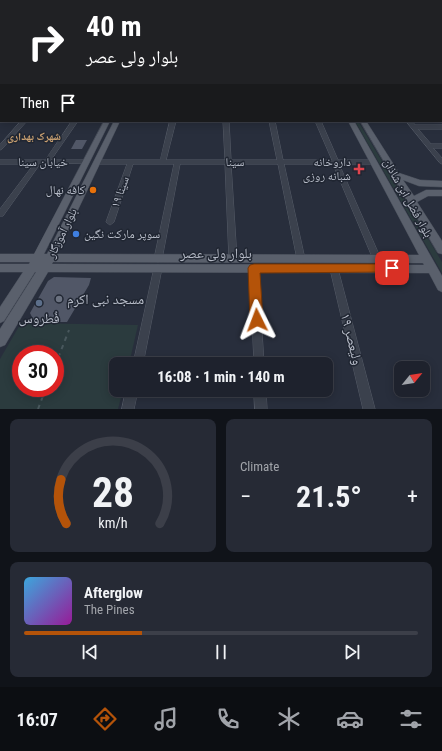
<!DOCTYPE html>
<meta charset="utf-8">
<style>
body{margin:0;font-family:"Roboto Condensed","Noto Naskh Arabic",sans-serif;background:#262a35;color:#f1f3f6;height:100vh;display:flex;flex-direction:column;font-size:15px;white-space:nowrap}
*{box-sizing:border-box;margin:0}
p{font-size:13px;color:#a1a4aa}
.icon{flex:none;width:22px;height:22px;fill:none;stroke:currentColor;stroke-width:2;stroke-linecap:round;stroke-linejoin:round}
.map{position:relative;height:409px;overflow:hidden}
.sheet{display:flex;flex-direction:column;gap:10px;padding:10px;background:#101319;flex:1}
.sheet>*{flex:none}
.top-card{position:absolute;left:0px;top:0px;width:442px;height:122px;box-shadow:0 2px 10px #0003,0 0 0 1px #3c3f49;background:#202124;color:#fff;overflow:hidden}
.needle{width:26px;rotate:60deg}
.fabs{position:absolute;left:394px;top:361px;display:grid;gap:8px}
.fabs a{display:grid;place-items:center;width:36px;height:36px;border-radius:8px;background:#1e222d;box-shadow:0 2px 10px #0003,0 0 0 1px #3c3f49;font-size:20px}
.speed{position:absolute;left:12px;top:345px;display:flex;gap:8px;font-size:20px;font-weight:700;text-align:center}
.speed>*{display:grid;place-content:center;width:52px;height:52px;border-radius:50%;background:#1e222d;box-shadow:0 2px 10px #0003,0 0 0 1px #3c3f49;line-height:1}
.speed .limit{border:6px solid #d22;background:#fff;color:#111}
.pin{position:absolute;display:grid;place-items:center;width:34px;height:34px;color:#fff;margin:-17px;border-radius:8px;box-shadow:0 2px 6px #0006}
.me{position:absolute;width:44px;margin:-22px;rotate:357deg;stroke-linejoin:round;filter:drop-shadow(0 0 3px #0008)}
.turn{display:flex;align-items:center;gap:14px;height:84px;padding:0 20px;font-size:18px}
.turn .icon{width:52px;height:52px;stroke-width:2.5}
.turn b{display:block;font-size:28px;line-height:34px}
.then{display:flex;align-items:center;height:38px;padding:0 20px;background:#0003;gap:8px;font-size:15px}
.big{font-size:30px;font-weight:700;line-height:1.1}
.sheet .widget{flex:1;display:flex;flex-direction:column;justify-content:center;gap:6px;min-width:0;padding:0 14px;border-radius:8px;background:#262a35}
.sheet .dial{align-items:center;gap:0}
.dial svg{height:104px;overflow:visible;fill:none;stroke:#3c3f49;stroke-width:7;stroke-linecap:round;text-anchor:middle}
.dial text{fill:#f1f3f6;stroke:none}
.song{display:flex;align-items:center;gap:12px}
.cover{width:48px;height:48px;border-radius:6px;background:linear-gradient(135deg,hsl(200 70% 55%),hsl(300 70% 35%))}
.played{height:4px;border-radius:2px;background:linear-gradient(90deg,#b45309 30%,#3c3f49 30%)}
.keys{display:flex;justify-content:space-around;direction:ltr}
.heat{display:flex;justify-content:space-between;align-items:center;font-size:22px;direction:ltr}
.sheet .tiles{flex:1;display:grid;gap:10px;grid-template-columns:1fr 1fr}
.widget:last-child{grid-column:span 2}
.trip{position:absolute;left:109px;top:357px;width:224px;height:40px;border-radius:8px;background:#1e222d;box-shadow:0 2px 10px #0003,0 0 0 1px #3c3f49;font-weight:700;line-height:40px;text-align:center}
.tabs{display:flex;height:64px;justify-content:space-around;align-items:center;background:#0c0e12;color:#a1a4aa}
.tabs .icon{width:28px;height:28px}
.tabs .current{color:#b45309}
.tabs b{font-size:18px;color:#f1f3f6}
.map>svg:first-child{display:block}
.green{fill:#2b3b3e;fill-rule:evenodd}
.building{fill:#515767}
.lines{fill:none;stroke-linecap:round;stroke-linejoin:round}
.minor-casing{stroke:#565c68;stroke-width:1}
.major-casing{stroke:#444a56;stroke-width:1}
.path{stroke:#49585d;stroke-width:2;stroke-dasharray:4.5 4.5;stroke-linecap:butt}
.minor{fill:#3b414d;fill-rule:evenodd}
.major{fill:#5a606c;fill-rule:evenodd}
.route{fill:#b45309;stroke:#753606}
.health-dot{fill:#e0444e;stroke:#202632;stroke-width:1.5}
.food-dot{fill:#e8710a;stroke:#202632;stroke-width:1.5}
.shop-dot{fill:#3f7fe0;stroke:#202632;stroke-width:1.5}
.worship-dot{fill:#6b7280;stroke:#202632;stroke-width:1.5}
.service-dot{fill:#5c6f8a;stroke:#202632;stroke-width:1.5}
.labels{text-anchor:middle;stroke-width:3;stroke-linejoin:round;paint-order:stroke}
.far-neighbourhood-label{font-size:11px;font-weight:bold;fill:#c9a071;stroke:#202632}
.street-label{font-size:12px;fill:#b7bcc8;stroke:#202632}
.poi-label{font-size:12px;fill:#b7bcc8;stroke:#202632;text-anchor:end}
.near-street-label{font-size:14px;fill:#b7bcc8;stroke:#202632}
.near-poi-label{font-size:14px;fill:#b7bcc8;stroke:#202632;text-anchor:start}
</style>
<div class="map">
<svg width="442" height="409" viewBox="0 0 442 409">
<rect width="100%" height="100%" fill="#282e3c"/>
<g class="green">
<polygon points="355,121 358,121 442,262 442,273"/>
<path d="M21 323 138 325 129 364H116V390H123L118 409H0V359ZM21 354H55V388H21Z"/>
</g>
<g class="building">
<polygon points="76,140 87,140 82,149 71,149"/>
<polygon points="54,277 91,278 89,285 67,322 32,322 33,319 30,313 48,281"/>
</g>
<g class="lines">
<defs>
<g id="minor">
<rect x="0" y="52" width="1" height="2"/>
<rect x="0" y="57" width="1" height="2"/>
<rect x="441" y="102" width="1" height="2"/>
<rect x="441" y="111" width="1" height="3"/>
<rect x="0" y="115" width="1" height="3"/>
<polygon points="21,121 27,121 2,149 0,150 0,145"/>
<polygon points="72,121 78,121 51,160 86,160 88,161 89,162 88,163 40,164 3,216 0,216 0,209 34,164 0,164 0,160 45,160"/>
<polygon points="170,121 176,121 166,160 225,160 223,121 229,121 231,160 277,160 269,121 275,121 283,160 332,160 315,121 321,121 338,160 373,160 376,162 373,164 339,164 381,259 380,261 377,262 374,261 373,259 333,164 284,164 305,259 304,261 301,262 298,261 297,259 278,164 231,164 237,259 236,261 233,262 230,261 229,259 225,164 180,164 162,259 161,261 158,262 155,261 154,259 174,164 133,164 114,222 110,225 106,222 127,164 97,164 94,162 97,160 160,160"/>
<polygon points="406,121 412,121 415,125 442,125 442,129 418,129 431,144 442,144 442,148 433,148 442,158 442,164 440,163"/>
<polygon points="158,265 161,266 162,268 143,364 133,364 154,268 155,266"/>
<polygon points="254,265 257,266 258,268 264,364 254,364 250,268 251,266"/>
<polygon points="334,266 337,267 338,269 375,409 363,409 330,269 331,267"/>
<polygon points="126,390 138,390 134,409 122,409"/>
<polygon points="254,390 266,390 267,409 255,409"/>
</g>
<g id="major">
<rect x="0" y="72" width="1" height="4"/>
<rect x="441" y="75" width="1" height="4"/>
<path d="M104 121H110L44 254H47L114 121H120L57 254 419 255 348 121H354L442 276V292L438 290 429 273 48 272 5 345 0 347V329L36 272H35L4 321 0 323V307L23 272H0V264H29L30 262H0V254H34ZM53 262 423 263 424 265 52 264Z"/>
<polygon points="360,121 366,121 399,173 420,180 442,181 442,187 419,186 403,180 414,196 426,190 442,190 442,196 428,196 417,202 442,241 442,254 438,253"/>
</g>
</defs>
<use href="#minor" class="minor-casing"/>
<use href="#major" class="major-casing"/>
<g class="path">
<polyline points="55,366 69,330"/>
<polyline points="38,409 46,388"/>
</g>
<use href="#minor" class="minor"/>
<use href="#major" class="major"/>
</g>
<linearGradient id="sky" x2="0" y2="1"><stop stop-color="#161921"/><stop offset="0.46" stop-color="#424c61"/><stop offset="1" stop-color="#424c61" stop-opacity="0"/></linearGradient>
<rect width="442" height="106" fill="url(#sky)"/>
<polygon class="route" points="254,264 392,264 396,265 398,268 396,271 392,272 260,273 263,320 261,324 257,325 252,324 250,320 248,268 250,265"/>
<path class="health-dot" d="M357 163h4v4h4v4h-4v4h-4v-4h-4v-4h4z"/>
<circle class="food-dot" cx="93" cy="190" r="4"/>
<circle class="shop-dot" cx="76" cy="234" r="4"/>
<circle class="worship-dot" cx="59" cy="299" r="4"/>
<circle class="service-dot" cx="39" cy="303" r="4"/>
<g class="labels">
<g class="far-neighbourhood-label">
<text x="34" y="140">شهرک بهداری</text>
</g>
<g class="street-label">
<text x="43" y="166">خیابان سینا</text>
<text x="235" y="166">سینا</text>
<text transform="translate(120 192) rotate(-70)" y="4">سینا ۱۹</text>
<text transform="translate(408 198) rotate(61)" y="4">بلوار فضل ابن شاذان</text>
<text transform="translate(62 233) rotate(-64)" y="4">بلوار آموزگار</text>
</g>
<g class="poi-label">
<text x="351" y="166">داروخانه<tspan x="351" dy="14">شبانه روزی</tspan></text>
<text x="85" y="194">کافه نهال</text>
<text x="84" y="238" text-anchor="start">سوپر مارکت نگین</text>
</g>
<g class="near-street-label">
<text x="216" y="258">بلوار ولی عصر</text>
<text transform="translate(352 339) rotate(76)" y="5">ولیعصر ۱۹</text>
</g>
<g class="near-poi-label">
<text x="67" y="304">مسجد نبی اکرم</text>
<text x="39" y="323" text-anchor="middle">فُطروس</text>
</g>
</g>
</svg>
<div class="fabs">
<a><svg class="needle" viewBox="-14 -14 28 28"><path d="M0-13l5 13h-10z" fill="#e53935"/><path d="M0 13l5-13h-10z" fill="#a1a4aa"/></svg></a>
</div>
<div class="speed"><div class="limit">30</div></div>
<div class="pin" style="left:392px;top:268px;background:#d93025"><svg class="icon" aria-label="arrive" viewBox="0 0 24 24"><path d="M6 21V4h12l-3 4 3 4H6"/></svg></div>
<svg class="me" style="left:257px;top:320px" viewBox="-20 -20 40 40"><path d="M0-17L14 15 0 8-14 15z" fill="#b45309" stroke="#fff" stroke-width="4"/></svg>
<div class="trip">16:08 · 1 min · 140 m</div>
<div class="top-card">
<div class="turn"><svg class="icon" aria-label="right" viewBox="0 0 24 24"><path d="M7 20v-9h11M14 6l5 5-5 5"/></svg><div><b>40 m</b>بلوار ولی عصر</div></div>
<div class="then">Then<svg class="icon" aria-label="arrive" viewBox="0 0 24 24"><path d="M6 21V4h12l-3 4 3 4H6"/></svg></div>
</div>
</div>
<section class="sheet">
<div class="tiles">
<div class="widget dial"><svg viewBox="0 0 100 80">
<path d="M14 69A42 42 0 1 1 86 69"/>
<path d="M14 69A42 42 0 0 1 10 35" stroke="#b45309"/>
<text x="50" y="56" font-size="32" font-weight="700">28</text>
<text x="50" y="72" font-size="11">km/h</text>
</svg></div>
<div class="widget"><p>Climate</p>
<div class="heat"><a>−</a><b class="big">21.5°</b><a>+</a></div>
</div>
<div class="widget">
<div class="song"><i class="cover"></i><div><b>Afterglow</b><p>The Pines</p></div></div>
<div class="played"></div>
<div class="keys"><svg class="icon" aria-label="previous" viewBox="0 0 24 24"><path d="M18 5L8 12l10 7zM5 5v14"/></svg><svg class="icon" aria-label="pause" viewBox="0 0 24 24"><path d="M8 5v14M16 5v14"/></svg><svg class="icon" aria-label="next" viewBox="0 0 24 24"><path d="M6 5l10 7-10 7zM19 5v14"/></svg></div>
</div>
</div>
</section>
<nav class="tabs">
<b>16:07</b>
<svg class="icon current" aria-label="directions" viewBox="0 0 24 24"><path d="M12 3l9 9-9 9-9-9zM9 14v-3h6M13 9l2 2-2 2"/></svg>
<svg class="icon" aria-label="music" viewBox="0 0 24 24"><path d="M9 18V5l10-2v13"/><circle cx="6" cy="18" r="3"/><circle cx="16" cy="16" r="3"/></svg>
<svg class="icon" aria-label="phone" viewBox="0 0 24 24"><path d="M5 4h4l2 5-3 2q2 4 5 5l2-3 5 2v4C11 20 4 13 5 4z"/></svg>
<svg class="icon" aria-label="climate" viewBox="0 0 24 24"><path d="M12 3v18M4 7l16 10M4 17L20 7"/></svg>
<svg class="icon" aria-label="car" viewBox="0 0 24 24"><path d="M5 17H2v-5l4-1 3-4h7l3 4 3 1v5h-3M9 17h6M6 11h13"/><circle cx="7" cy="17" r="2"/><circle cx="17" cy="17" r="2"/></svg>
<svg class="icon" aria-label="filters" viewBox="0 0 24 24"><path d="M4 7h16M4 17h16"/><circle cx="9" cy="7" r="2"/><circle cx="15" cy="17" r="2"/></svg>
</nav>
